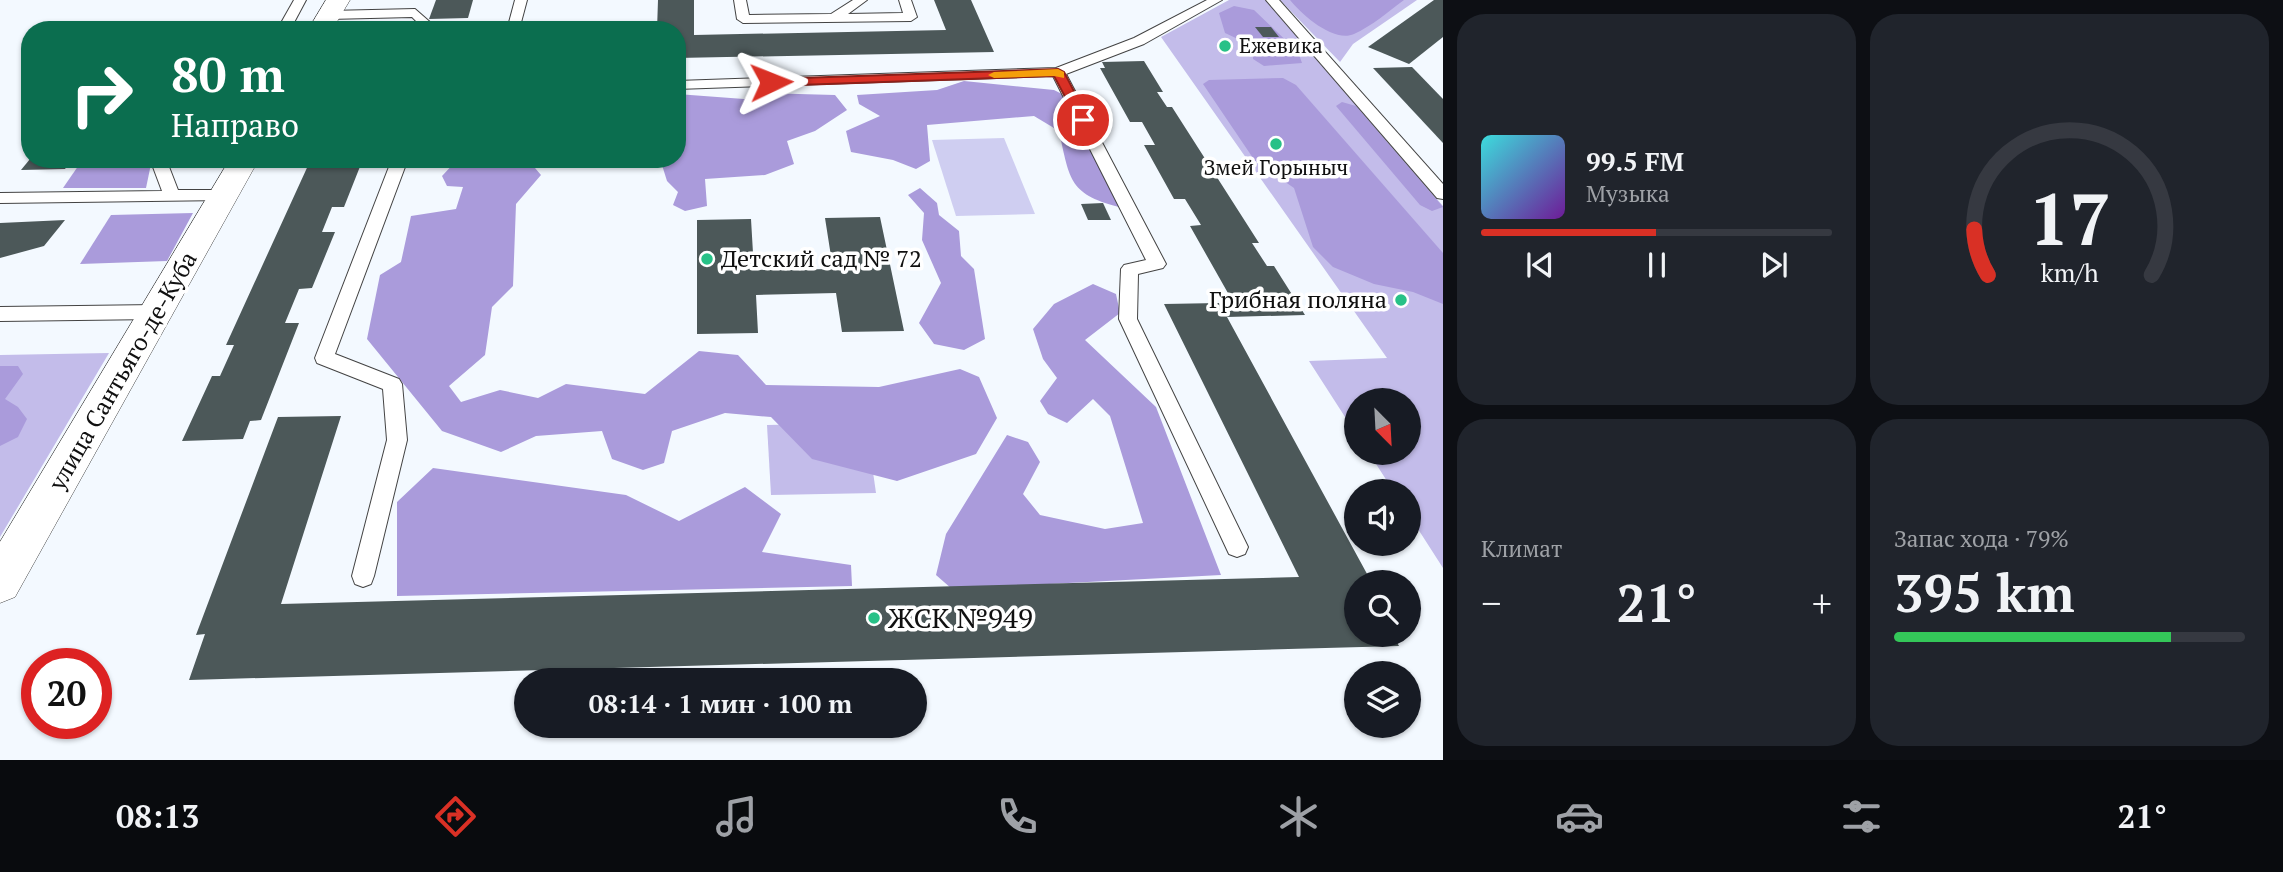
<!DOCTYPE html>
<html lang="ru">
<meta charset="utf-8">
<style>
body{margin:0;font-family:"PT Serif",serif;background:#20242c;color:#f1f3f6;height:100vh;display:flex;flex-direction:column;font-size:26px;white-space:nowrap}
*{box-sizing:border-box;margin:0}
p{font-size:23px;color:#9ea1a6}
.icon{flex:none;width:38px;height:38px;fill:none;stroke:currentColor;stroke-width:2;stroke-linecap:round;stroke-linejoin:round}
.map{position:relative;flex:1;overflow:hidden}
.sheet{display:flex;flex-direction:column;gap:14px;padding:14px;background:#0d0f14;width:840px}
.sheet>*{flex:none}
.top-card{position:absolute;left:21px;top:21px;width:665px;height:147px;border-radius:28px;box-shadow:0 2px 5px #0004;background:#0b6e4f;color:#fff;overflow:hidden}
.needle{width:46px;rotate:156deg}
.tools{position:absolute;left:1344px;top:388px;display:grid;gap:14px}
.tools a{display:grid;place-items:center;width:77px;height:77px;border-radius:50%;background:#171b24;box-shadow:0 2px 5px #0004;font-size:35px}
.speed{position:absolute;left:21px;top:648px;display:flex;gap:14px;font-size:35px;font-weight:700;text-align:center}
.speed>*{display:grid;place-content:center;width:91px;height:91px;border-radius:50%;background:#171b24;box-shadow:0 2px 5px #0004;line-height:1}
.speed .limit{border:10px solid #d22;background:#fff;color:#111}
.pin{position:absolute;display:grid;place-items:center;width:60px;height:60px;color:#fff;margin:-30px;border:4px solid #fff;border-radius:50%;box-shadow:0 2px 7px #0007}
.me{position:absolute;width:77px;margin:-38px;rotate:88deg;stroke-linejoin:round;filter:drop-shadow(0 0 5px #0008)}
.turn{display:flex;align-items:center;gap:24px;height:147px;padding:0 35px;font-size:32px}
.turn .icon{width:91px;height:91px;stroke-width:2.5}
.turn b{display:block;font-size:49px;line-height:60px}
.big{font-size:52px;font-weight:600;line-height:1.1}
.sheet .card{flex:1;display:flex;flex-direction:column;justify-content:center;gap:10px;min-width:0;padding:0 24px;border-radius:28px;background:#20242c}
.sheet .dial{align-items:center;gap:0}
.dial svg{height:182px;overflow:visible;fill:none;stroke:#363941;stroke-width:7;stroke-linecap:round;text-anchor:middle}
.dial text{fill:#f1f3f6;stroke:none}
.song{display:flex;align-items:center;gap:21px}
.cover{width:84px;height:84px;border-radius:10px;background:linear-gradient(135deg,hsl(180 70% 55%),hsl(280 70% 35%))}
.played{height:7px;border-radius:4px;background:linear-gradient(90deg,#d93025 50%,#363941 50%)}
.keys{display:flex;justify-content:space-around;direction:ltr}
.heat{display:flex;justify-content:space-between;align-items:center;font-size:38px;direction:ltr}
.charge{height:10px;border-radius:5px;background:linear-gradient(90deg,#34c759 79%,#363941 0)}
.sheet .tiles{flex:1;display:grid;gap:14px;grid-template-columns:repeat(2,1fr)}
.trip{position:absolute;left:514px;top:668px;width:413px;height:70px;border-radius:35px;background:#171b24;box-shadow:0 2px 5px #0004;font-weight:600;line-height:70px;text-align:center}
.menu{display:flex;height:112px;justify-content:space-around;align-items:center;background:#090b0e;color:#9ea1a6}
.menu .icon{width:49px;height:49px}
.menu .selected{color:#d93025}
.menu b{font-size:32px;color:#f1f3f6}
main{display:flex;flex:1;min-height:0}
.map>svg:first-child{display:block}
.green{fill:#c3bcea}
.forest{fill:#aa9bdb}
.pitch{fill:#cfcef1}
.building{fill:#4c5859}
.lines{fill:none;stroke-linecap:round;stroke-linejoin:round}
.lane-casing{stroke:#434343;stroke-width:2}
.street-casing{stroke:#434343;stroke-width:1}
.lane{fill:#fff;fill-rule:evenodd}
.street{fill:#fff;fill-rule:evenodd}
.route{fill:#d93025;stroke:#8d1f18;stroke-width:2}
.slow{fill:#f59e0b}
.poi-dot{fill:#27c187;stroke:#fff;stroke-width:2.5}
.labels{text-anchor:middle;stroke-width:7;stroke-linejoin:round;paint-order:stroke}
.far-poi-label{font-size:21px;fill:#101010;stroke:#fff;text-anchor:start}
.poi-label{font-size:24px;fill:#101010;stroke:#fff;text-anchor:start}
.street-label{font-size:24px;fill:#101010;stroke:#fff}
.near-poi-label{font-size:28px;fill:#101010;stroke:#fff;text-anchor:start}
</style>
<main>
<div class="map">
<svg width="1443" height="760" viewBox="0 0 1443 760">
<rect width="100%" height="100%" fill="#f3f9ff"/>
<g class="green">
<polygon points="1229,0 1265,0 1443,206 1443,568 1409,515 1409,492 1394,492 1369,453 1409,453 1409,401 1356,401 1356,434 1309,361 1387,358 1161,37"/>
<polygon points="1280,0 1417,0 1353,44 1340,62"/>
<polygon points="109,353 0,537 0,355"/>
<polygon points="866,423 876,493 771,495 767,425"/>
</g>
<g class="forest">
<path d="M1290 0H1404C1389 11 1372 26 1354 34 1334 43 1302 15 1290 0Z"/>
<polygon points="1234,6 1254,10 1298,52 1302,63 1264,66 1253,59 1253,46 1225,33 1219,13"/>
<polygon points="1283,78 1296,85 1443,253 1443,304 1413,292 1374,284 1333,267 1313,247 1294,188 1255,161 1203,84 1209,80"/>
<path d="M964 81 1054 90 1074 100 1123 208C1069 195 1070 181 1059 131L1034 116 927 125 930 161 916 169 893 160 851 152 846 131 880 116 859 104 857 95 937 90Z"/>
<polygon points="760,93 835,95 847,110 815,131 787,141 794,164 765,175 705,179 707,206 685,211 673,205 678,192 667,181 662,165 671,159 677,159 677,94 744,99"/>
<polygon points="1342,102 1356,106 1443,207 1432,211 1420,205 1336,106"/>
<polygon points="83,159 145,159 151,164 146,188 63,188"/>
<polygon points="458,159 521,159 519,164 535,168 541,175 516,204 513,286 492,307 485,355 449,386 461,402 500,390 538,398 566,384 645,394 699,351 738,355 766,385 879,387 960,369 979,377 997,418 976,454 897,481 812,459 771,417 725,413 672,431 664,463 643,470 612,459 602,431 536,436 501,452 442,431 367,339 380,275 401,262 411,216 456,209 463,187 447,186 442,176"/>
<polygon points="920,188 937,203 939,215 959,231 961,256 974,269 985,339 964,350 934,344 919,323 941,283 922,240 924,213 908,195"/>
<polygon points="193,213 167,261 80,264 111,215"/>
<polygon points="1093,284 1116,294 1120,313 1085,340 1156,407 1221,575 952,589 936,575 946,534 1007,435 1028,442 1040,462 1023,494 1040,515 1105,529 1143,523 1110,416 1093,399 1067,423 1048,414 1040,401 1057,378 1043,359 1033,329 1054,304"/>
<polygon points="0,366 18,366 23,374 5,399 18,407 27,419 18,437 0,446"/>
<polygon points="433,468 626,495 679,521 745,487 781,514 762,552 851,565 852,586 397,596 397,502"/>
</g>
<polygon class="pitch" points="1004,138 1035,214 956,216 932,140"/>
<g class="building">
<polygon points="436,0 473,0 468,18 429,19"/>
<polygon points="658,0 694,0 694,35 946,30 934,0 971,0 994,52 677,58 677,30 657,30"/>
<polygon points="1434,0 1443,0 1443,37 1409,64 1368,47"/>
<polygon points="411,23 408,30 369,30 372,24"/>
<polygon points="1255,27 1271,27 1279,37 1263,37"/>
<polygon points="1144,61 1163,92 1157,92 1167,107 1172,107 1259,243 1252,243 1267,266 1274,266 1305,315 1227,317 1372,583 1356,583 1356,635 1393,635 1399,646 189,680 205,634 196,635 278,417 341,416 281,604 1299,577 1164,304 1219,303 1223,309 1237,309 1190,226 1201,225 1185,199 1174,199 1144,145 1155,145 1142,122 1130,122 1100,68 1105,68 1102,62"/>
<polygon points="1412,67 1443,99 1443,143 1373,68"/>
<polygon points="30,159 72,159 65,169 21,170"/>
<polygon points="311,159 363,159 344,207 332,207 322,232 335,232 312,288 299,289 285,323 299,323 261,420 250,421 243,439 182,441 212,376 220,376 234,345 226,345"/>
<polygon points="1103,203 1111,220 1088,220 1081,204"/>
<polygon points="880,217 904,331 842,332 836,293 756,295 758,333 697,334 697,220 751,219 754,270 833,269 825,218"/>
<polygon points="65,220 44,246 0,258 0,223"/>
</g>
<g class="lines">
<defs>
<g id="lane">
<polygon points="294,0 306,0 290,30 277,30"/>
<polygon points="515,0 527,0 519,30 507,30"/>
<polygon points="734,0 746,0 749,15 831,14 853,0 867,0 848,14 903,13 899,0 911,0 917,17 911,21 743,23 737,19"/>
<polygon points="1207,0 1222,0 1144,44 1066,74 1166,264 1163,268 1138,274 1137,319 1248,547 1245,554 1237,557 1229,554 1119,319 1121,269 1124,265 1146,260 1053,76 677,89 677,81 1056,68 1134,38"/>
<polygon points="1266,0 1279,0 1443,184 1443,199 1437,198"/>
<polygon points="415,9 439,30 425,30 412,17 329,19 323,15 329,11"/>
<polygon points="150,159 166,159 178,190 225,190 233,195 225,200 0,203 0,193 162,191"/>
<polygon points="392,159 408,159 335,354 399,379 402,384 407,440 374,576 371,584 363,587 355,584 352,576 387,440 383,389 317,363 315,358"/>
<polygon points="156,305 162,307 165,312 162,317 156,319 0,321 0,307"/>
</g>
<g id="street">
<polygon points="326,0 350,0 332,30 308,30"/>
<polygon points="230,159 259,159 15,597 0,603 0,542"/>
</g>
</defs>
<use href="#lane" class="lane-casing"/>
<use href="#street" class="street-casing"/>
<use href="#lane" class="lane"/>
<use href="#street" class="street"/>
</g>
<polygon class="route" points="1058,69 1064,72 1089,120 1087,123 1079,123 1054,76 771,86 766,82 771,79"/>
<polygon class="slow" points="1058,69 1064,72 1064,78 1054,76 994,78 988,75 994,72"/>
<g class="poi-dot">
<circle cx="1225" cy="46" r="7"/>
<circle cx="1276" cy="144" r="7"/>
<circle cx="707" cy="259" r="7"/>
<circle cx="1401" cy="300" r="7"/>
<circle cx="874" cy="618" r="7"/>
</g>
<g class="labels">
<g class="far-poi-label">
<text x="1239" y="53">Ежевика</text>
<text x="1276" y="175" text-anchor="middle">Змей Горыныч</text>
</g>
<g class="poi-label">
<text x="721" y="267">Детский сад № 72</text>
<text x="1387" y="308" text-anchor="end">Грибная поляна</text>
</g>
<g class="street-label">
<text transform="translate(123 371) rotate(-60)" y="8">улица Сантьяго-де-Куба</text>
</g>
<g class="near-poi-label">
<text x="888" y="628">ЖСК №949</text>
</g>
</g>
</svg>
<div class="tools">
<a><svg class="needle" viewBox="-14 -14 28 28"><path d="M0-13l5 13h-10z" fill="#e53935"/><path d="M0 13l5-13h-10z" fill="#9ea1a6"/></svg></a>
<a><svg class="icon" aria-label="sound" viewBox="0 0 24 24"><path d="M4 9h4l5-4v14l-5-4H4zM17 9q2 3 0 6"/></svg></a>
<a><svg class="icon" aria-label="search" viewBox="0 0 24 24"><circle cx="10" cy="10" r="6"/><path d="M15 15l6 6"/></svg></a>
<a><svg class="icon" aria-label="layers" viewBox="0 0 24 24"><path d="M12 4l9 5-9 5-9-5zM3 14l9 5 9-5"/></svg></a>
</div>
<div class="speed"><div class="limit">20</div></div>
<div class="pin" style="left:1083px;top:120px;background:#d93025"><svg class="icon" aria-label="arrive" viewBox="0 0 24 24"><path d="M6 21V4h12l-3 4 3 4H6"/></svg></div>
<svg class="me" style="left:771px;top:82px" viewBox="-20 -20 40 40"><path d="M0-17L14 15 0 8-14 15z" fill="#d93025" stroke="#fff" stroke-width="4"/></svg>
<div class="trip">08:14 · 1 мин · 100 m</div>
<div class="top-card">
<div class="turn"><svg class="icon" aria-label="right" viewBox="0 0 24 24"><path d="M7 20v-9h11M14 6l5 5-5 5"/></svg><div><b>80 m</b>Направо</div></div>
</div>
</div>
<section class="sheet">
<div class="tiles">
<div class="card">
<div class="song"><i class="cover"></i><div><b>99.5 FM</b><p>Музыка</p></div></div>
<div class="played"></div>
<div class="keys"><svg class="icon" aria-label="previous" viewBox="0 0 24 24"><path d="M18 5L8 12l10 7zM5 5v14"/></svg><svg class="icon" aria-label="pause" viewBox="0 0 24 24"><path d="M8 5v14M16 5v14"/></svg><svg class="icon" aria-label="next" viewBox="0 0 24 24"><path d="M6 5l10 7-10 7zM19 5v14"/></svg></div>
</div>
<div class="card dial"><svg viewBox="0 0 100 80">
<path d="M14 69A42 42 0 1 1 86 69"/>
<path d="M14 69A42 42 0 0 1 8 49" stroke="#d93025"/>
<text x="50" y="56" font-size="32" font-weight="700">17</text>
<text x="50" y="72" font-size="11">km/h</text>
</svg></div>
<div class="card"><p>Климат</p>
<div class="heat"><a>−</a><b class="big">21°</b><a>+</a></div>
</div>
<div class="card"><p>Запас хода · 79%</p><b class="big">395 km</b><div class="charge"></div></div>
</div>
</section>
</main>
<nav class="menu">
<b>08:13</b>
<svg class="icon selected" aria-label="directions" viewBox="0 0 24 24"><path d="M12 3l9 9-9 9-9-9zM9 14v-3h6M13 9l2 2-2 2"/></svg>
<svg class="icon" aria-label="music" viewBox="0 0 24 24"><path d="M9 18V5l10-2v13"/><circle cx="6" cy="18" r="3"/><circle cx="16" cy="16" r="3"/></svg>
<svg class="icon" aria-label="phone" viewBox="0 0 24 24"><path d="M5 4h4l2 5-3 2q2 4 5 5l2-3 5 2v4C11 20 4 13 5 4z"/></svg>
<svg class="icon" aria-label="climate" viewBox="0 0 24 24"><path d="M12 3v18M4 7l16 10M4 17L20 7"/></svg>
<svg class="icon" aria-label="car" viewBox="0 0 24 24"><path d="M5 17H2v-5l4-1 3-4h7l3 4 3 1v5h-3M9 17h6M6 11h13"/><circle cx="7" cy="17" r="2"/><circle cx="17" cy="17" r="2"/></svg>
<svg class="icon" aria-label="filters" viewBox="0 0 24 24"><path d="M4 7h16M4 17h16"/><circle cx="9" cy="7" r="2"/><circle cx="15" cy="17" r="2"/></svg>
<b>21°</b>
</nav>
